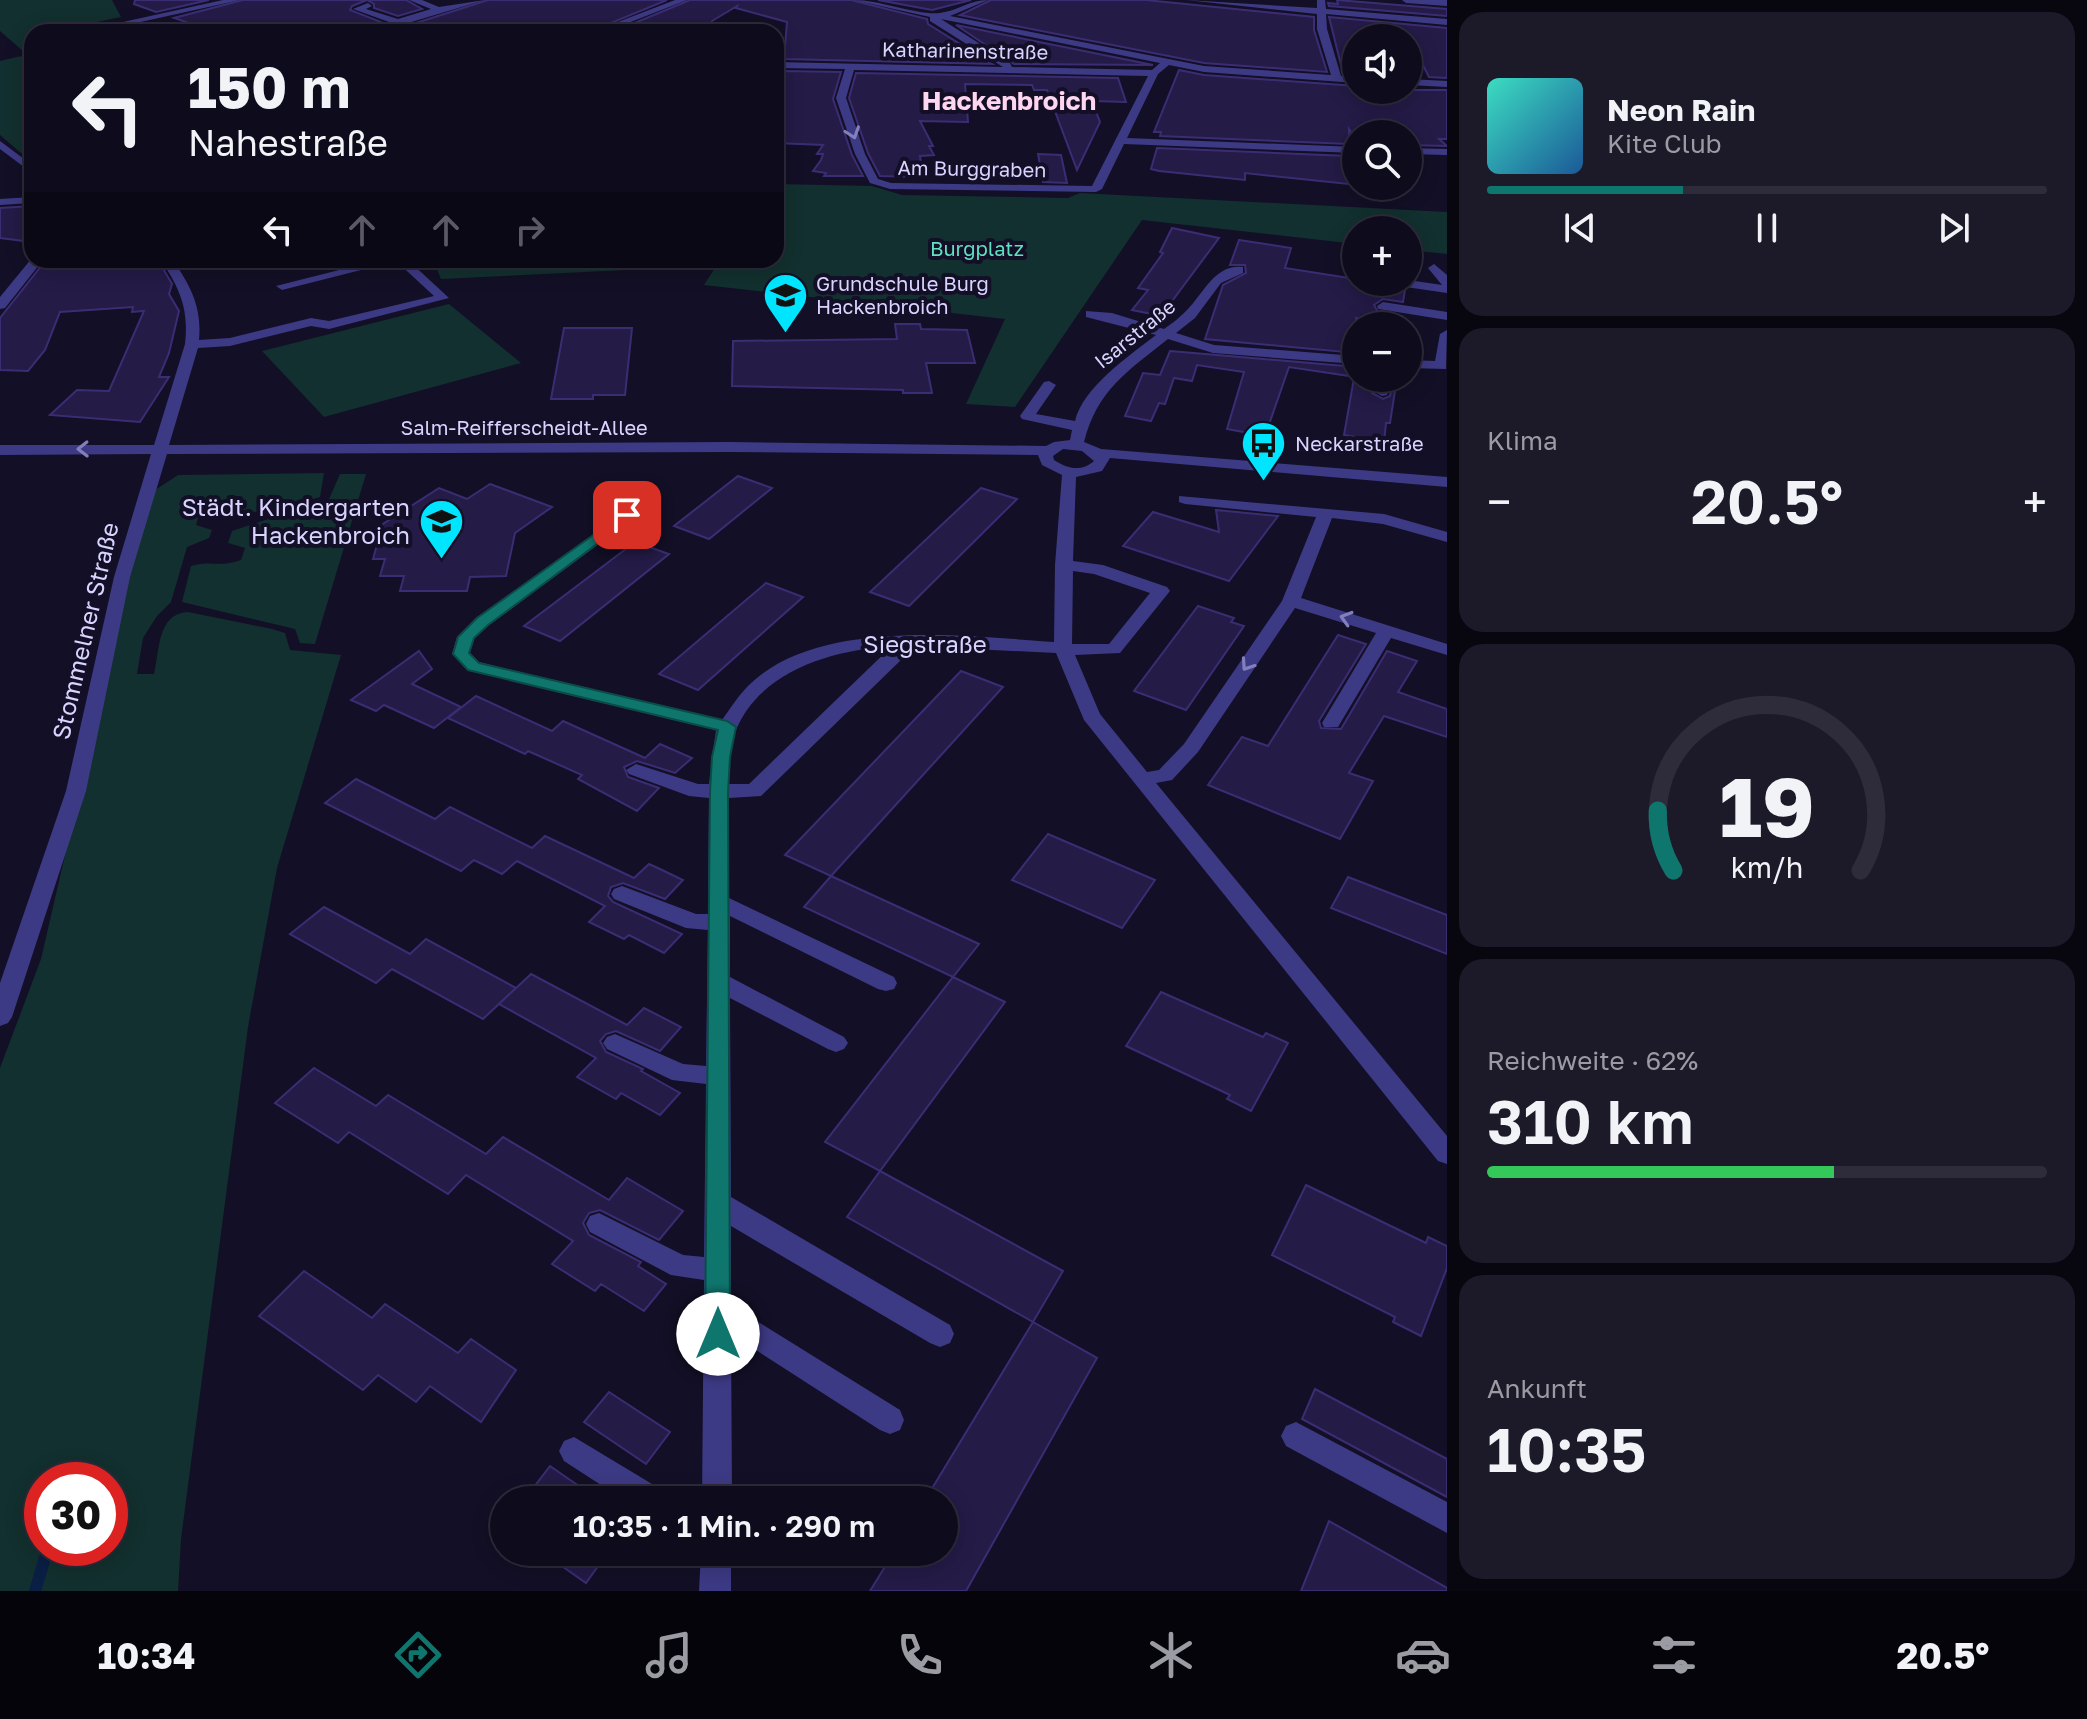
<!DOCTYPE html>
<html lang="de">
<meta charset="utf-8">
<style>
body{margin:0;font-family:"Golos Text",sans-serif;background:#1c1929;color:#f1f3f6;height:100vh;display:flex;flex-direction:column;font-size:30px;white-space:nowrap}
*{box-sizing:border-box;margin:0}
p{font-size:26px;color:#9b9ba3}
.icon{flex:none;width:44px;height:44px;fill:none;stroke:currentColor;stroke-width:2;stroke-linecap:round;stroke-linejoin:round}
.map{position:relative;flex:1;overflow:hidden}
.sheet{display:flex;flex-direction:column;gap:12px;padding:12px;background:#08060f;width:640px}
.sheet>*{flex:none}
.guide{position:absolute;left:24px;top:24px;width:760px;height:244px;border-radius:24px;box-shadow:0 4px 20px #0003,0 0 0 2px #2e2b3b;background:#0e0b1c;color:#f1f3f6;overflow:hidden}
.controls{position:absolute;left:1342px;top:24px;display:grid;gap:16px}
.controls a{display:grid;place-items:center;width:80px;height:80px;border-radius:50%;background:#0e0b1c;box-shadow:0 4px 20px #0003,0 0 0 2px #2e2b3b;font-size:40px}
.speed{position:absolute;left:24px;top:1462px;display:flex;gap:16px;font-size:40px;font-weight:700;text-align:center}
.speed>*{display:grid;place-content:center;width:104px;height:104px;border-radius:50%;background:#0e0b1c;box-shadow:0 4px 20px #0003,0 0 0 2px #2e2b3b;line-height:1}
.speed .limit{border:12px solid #d22;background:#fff;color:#111}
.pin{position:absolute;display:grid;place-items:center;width:68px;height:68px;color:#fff;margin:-34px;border-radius:16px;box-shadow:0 4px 12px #0006}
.me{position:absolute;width:88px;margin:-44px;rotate:0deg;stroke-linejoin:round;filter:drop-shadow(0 0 6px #0008)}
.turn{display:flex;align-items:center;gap:28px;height:168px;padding:0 32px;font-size:36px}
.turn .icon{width:104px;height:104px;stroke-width:2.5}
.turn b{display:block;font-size:56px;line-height:68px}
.lanes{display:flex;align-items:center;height:76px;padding:0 32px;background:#0003;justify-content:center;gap:40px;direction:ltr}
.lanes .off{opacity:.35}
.big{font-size:60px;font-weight:600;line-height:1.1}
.sheet .tile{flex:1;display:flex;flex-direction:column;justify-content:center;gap:12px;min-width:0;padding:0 28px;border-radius:24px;background:#1c1929}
.sheet .dial{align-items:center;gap:0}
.dial svg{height:208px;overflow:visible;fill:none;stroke:#2e2b3b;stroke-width:7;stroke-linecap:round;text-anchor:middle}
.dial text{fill:#f1f3f6;stroke:none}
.song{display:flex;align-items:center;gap:24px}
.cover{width:96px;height:96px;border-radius:12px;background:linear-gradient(135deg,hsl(170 70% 55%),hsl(210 70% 35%))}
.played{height:8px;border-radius:4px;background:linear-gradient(90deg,#0f766e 35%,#2e2b3b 35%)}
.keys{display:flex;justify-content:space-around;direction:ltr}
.heat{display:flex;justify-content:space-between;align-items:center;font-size:44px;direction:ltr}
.charge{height:12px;border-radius:6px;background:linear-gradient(90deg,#34c759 62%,#2e2b3b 0)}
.trip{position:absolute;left:490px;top:1486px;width:468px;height:80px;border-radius:40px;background:#0e0b1c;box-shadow:0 4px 20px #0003,0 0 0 2px #2e2b3b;font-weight:600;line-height:80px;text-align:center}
.dock{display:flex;height:128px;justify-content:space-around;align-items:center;background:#06040b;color:#9b9ba3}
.dock .icon{width:56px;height:56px}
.dock .on{color:#0f766e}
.dock b{font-size:36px;color:#f1f3f6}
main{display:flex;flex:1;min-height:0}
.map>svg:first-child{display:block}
.green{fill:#12302f;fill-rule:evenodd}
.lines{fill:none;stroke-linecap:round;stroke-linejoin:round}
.stream{stroke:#0a1f44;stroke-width:12}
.building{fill:#241b47;stroke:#3b2d73;stroke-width:2}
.minor{fill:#3d3a85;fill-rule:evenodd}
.oneway{stroke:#837fbc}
.route{fill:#0f766e;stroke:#0a4d48;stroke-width:2}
.labels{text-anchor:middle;stroke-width:8;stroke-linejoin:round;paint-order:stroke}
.far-street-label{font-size:20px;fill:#d9d4ff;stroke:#130f26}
.far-park-label{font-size:20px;fill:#5fe0c0;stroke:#130f26}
.far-poi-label{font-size:20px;fill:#d9d4ff;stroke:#130f26;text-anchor:start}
.poi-label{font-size:24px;fill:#d9d4ff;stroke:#130f26;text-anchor:end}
.street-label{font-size:24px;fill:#d9d4ff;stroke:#130f26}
.far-district-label{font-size:26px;font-weight:bold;fill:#ffd6f0;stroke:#130f26}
</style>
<main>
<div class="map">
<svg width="1447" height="1591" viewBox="0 0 1447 1591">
<rect width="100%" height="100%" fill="#130f26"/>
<g class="green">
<polygon points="0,0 112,0 121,17 92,23 105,31 102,32 32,32 32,49 23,51 0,31"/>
<polygon points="21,56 32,65 32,150 21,153 0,135 0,61"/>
<polygon points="776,184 872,186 902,195 1068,198 1080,193 1447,212 1447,254 1408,250 1408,230 1356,230 1356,244 1142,220 1015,407 966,404 1005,319 704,285 720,260 776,260"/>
<polygon points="433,260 712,260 708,266 441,279"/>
<polygon points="449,304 521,363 324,417 262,351"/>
<path d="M324 473 320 497 266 513 218 508 199 514 196 525 212 530 209 538 187 547 171 602 157 616 143 638 137 674H154C160 649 157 614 188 612L272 629 285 633 290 650 341 655 277 868 248 1027 181 1539 178 1591H0V1068L41 959 136 548 155 490 178 475ZM42 1480H110V1548H42Z"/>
<path d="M340 474H366L315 644 300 643 295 629 182 602 191 566C212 560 219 568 241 560L245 548 228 543 232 531 329 499Z"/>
</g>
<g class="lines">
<polyline class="stream" points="35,1591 48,1548"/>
</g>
<g class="building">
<polygon points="135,0 209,0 156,12 134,4"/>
<polygon points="243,0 406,0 422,9 398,16 374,8 374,4 367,0 352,6 350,10 381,22 361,32 215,32 174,18"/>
<polygon points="488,0 667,0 589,32 388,32"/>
<polygon points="690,0 851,0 927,19 928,24 992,64 784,59 787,22 736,8 737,6 712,21 711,32 613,32"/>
<polygon points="878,0 971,0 932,10"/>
<polygon points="991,0 1146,0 1314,17 1314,30 1327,72 1204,63 960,15"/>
<polygon points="1337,0 1447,9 1447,16 1329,6 1328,3 1338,4"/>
<polygon points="1329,17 1447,28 1447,78 1429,77 1409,38 1356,38 1356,74 1343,73"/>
<polygon points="956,25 1153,65 1014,64"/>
<polygon points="1179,70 1204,75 1356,86 1356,90 1447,90 1447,139 1439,139 1447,146 1408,145 1408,134 1356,134 1356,139 1349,129 1349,144 1160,136 1161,132 1154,132"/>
<polygon points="783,71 841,72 833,99 852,155 863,176 824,176 826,173 813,171 821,160 823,154 817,154 823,145 776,143 776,82 782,83"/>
<polygon points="856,73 1118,78 1126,102 1092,101 1100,122 1077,170 1047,90 1034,90 1032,85 965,84 968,122 920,121 933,146 929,146 934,155 920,156 923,177 880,176 868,153 849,98"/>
<polygon points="1157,148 1348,156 1348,184 1245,173 1245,180 1159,171 1151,169"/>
<polygon points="1038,154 1061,155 1067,183 1043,182"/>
<polygon points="32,206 32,242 0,238 0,208"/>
<polygon points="1172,228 1219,238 1161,316 1132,310 1148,290 1138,288 1163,253 1160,252"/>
<polygon points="1239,240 1291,248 1285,268 1356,279 1356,282 1390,283 1405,290 1403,302 1383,299 1374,305 1378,312 1402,316 1401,324 1356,318 1356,353 1205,339 1223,285 1246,273 1245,265 1230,265"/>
<polygon points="46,260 158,260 172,284 169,294 179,311 169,353 159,377 169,377 140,422 50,415 77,390 109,391 144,311 132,312 133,307 60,312 45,350 28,371 0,370 0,318"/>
<polygon points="895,324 920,324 921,329 967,330 975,363 926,363 932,393 903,393 903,390 732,386 733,341 897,339"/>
<polygon points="564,328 632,328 625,395 593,395 593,399 551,399"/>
<polygon points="1170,351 1356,367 1356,377 1289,367 1265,436 1227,429 1244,372 1197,365 1192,381 1174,378 1165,404 1159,403 1151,421 1125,416 1143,373 1160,375"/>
<polygon points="1354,378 1374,378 1372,393 1383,399 1390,396 1394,378 1397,378 1390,423 1386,423 1384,442 1344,435"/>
<polygon points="738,476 772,488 709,539 674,526"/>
<polygon points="490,484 552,507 515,533 506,576 470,577 467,591 400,591 404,576 380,576 385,559 373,559 383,524 439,488 467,499"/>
<polygon points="981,488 1017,499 909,606 870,592"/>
<polygon points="1216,510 1278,516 1229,581 1123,546 1153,512 1219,532"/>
<polygon points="635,542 669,554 560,641 524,626"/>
<polygon points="766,583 803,597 698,690 659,674"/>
<polygon points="1198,606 1234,618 1231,622 1244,626 1186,710 1134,691"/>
<polygon points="1338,635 1366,644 1319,721 1321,728 1341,729 1387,651 1417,661 1398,692 1447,709 1447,737 1384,716 1349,773 1373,781 1340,839 1208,785 1242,737 1268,746"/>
<polygon points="419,651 432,669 412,684 461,707 434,728 384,705 376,711 351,700"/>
<polygon points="961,671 1003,687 831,876 785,855"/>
<polygon points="476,696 552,731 563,721 645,758 660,744 692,758 675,773 637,761 624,767 628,777 659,788 637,811 578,779 582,775 528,751 525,754 448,718"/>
<polygon points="356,779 435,819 450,807 532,848 545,836 634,878 649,864 660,869 683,880 665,899 623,883 611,887 608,896 613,902 682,934 664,953 629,935 624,939 589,922 605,906 517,861 502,874 474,860 461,871 325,803"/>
<polygon points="1048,834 1155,880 1122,928 1012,880"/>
<polygon points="831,876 903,909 979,944 953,977 804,907"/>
<polygon points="1348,877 1447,915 1447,954 1331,908"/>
<polygon points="324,907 410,954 426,939 516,988 483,1019 392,969 376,983 290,934"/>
<polygon points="531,974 627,1025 644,1008 681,1027 660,1051 616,1031 606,1034 600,1041 606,1052 643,1069 641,1071 680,1093 660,1115 621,1093 616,1099 577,1077 596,1058 499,1004"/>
<polygon points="953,977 1005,1002 880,1171 825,1142"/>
<polygon points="1161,992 1263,1037 1266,1033 1288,1043 1251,1111 1227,1099 1230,1095 1126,1046"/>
<polygon points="314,1068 376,1106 388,1095 486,1154 503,1137 609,1200 627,1178 683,1211 659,1240 600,1210 589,1213 583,1223 589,1235 641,1262 638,1266 666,1284 644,1311 601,1284 595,1291 552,1264 573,1241 466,1175 448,1194 349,1132 338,1143 275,1103"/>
<polygon points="880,1171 1063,1271 1033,1322 847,1217"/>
<polygon points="1306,1185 1426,1243 1428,1237 1447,1246 1447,1268 1421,1336 1393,1322 1395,1317 1272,1255"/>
<polygon points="304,1271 372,1318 385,1304 458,1353 471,1339 516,1370 481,1422 430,1386 416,1402 378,1375 363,1390 259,1316"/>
<polygon points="1033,1322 1097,1358 966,1591 870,1591 894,1552 944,1552 944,1500 925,1500"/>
<polygon points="1315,1389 1447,1459 1447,1497 1302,1419"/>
<polygon points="609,1392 670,1432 646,1464 584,1422"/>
<polygon points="550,1466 599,1500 524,1500"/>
<polygon points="1329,1521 1447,1588 1447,1591 1301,1591"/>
<polygon points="542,1552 608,1552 586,1583"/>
</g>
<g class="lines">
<g class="minor">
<polygon points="223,0 240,0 127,25 123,22"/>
<polygon points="409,0 422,0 439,7 485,0 378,32 364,32 389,22 353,9 368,3 372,6 366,9 398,19 431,9"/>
<polygon points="675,0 687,0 605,32 592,32"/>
<path d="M854 0C879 0 921 16 940 13 957 11 970 0 988 0L950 16 1204 66 1331 75 1317 29V14L1186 0 1317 8V0H1325L1326 9 1447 19V25L1326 14 1327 29 1341 76 1356 77V83L1204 72 1169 65 1158 74 1127 138 1356 147V153L1124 144 1102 189 1096 192 890 189 870 183 855 154 836 98 845 69 776 68V62L1003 67 930 21V17ZM941 19 1160 63 1152 70 1012 67 1010 63ZM854 70 1148 76 1092 186 891 183 878 179 865 154 846 98Z"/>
<polygon points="1402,0 1447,0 1447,6 1406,3"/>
<polygon points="1408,79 1447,81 1447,87 1408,85"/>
<polygon points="0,141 32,165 32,173 0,149"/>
<polygon points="1408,148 1447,149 1447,155 1408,154"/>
<polygon points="32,197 32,203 0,205 0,199"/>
<polygon points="32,258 43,260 5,308 0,309 0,297"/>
<path d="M161 260H173C191 287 202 307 199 340L230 338 311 318 329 321 434 296 395 260H408L449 298 329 329 311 326 230 346 198 348 169 445 730 442 1046 446 1054 442 1070 440 1072 430 1022 419 1020 416 1044 382 1049 381 1056 385 1036 414 1075 421C1083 387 1129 356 1156 335L1086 317V311L1112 313 1164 329C1171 324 1178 319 1184 313 1203 296 1213 264 1243 267V273L1221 283 1195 318 1176 333 1214 345 1356 356V364L1213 353 1168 339C1128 371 1097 390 1084 442L1101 449 1447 477V487L1110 458 1102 471 1076 477 1073 561 1103 565 1167 587 1170 591 1120 653 1075 655 1100 714 1147 772 1159 770 1184 744 1282 601 1316 517 1185 504 1179 502V496L1384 514 1447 532V542L1383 524 1332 518 1301 598 1447 644V655L1391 638 1338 727H1324L1322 723 1376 633 1295 608 1198 752 1172 780 1156 783 1447 1136V1164L1438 1161 1084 720 1056 653 910 646 901 660 761 796 729 798V898L894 977 897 983 894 989 886 991 878 989 730 916V977L844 1037 848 1043 844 1049 836 1052 828 1049 730 998 731 1197 950 1325 954 1334 950 1343 940 1347 930 1343 731 1226V1305L900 1410 904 1420 900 1430 890 1434 880 1430 731 1334 732 1500H702L704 1280 671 1275 590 1232 586 1224 590 1216 599 1213 683 1255 704 1257 706 1084 672 1080 607 1049 603 1043 607 1037 615 1034 683 1064 706 1066 708 930 686 928 614 899 611 894 614 889 622 886 696 914H708L709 798 689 796 629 774 626 770 636 764 698 784H709L716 730 467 670 452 654 457 637 476 618 640 501 646 503V509L488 626 474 639 470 653 479 662 722 720C730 709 738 696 748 686 817 617 966 636 1054 642L1055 565 1062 475 1042 465 1038 455 730 452 167 454 130 577 86 791 12 1017 8 1023 0 1026V983L66 791 114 577 151 454 0 455V445H154L185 344C189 309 180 289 161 260ZM1063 449 1082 451 1094 461C1081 472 1068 469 1054 460L1053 456ZM1073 571 1094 574 1150 593 1109 644H1072ZM891 647 749 784H729C730 767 729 746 736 730 760 671 834 649 891 647Z"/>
<polygon points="345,260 358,260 365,269 282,290 276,286 351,267"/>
<polygon points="1434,264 1447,275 1447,293 1399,286 1393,282 1408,282 1408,280 1442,285 1428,268"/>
<polygon points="1383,302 1447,312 1447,320 1378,309 1377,306"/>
<polygon points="1447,330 1446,369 1408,368 1408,360 1435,361 1440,334"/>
<polygon points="1377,378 1391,378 1387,395 1382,396 1375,392"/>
<polygon points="1296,1422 1447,1502 1447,1533 1286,1446 1281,1436 1286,1426"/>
<polygon points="574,1437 662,1490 666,1500 624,1500 564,1461 559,1451 564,1441"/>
<polygon points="701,1552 731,1552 731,1591 699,1591"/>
</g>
</g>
<defs><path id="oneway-chevron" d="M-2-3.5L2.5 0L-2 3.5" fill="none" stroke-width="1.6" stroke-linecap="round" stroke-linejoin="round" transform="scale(2)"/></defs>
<g class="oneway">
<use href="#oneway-chevron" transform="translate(853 133) rotate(71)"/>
<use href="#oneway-chevron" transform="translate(83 449) rotate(179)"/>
<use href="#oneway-chevron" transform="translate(1346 618) rotate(-163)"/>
<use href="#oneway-chevron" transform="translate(1247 665) rotate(124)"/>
</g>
<polygon class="route" points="627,511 634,515 632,518 488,625 474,638 469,653 479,663 727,721 736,727 730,757 728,792 730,1334 727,1342 718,1345 709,1342 705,1334 710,792 712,757 718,730 468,670 453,654 458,637 477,618"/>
<defs>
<symbol id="school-pin" viewBox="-11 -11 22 30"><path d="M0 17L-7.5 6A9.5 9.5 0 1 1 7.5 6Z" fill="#00e5ff" stroke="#130f26"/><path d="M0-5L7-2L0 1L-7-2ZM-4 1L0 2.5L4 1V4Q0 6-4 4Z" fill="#111"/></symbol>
<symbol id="bus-pin" viewBox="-11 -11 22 30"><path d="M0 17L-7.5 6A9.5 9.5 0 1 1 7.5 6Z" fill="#00e5ff" stroke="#130f26"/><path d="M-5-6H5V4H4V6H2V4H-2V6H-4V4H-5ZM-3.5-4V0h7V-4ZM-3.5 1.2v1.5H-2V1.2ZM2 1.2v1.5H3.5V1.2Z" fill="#111"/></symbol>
</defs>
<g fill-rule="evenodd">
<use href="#school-pin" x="760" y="270" width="51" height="69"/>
<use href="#bus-pin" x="1238" y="418" width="51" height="69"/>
<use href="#school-pin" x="416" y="496" width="51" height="69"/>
</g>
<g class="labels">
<g class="far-street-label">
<text transform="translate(965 51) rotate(1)" y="7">Katharinenstraße</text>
<text transform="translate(972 169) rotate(1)" y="7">Am Burggraben</text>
<text transform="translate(1135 334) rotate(-39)" y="7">Isarstraße</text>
<text x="524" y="435">Salm-Reifferscheidt-Allee</text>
</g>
<g class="far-park-label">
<text x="977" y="256">Burgplatz</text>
</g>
<g class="far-poi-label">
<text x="816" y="291">Grundschule Burg<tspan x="816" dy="23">Hackenbroich</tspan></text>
<text x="1295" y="451">Neckarstraße</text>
</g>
<g class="poi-label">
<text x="410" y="516">Städt. Kindergarten<tspan x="410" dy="28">Hackenbroich</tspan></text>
</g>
<g class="street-label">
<text transform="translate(86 631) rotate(-77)" y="8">Stommelner Straße</text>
<text x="925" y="653">Siegstraße</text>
</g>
<g class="far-district-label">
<text x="1009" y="110">Hackenbroich</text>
</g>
</g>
</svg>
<div class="controls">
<a><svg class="icon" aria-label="sound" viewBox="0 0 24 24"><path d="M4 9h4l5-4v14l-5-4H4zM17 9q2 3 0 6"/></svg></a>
<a><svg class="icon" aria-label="search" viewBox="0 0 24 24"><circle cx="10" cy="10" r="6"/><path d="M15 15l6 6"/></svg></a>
<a>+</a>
<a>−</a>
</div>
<div class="speed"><div class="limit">30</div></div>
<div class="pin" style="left:627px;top:515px;background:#d93025"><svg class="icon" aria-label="arrive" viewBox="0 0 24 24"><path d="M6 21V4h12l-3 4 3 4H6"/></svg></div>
<svg class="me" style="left:718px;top:1334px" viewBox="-20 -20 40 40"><circle r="19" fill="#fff"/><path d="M0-13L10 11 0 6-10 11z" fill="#0f766e"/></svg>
<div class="trip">10:35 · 1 Min. · 290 m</div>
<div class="guide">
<div class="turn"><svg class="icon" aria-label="left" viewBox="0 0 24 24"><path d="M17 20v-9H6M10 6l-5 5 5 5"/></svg><div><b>150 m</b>Nahestraße</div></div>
<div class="lanes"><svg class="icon" aria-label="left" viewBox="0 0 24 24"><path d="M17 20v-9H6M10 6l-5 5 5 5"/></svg><svg class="icon off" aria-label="ahead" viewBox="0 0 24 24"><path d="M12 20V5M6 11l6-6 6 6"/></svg><svg class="icon off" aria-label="ahead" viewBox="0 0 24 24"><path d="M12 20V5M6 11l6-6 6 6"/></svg><svg class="icon off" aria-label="right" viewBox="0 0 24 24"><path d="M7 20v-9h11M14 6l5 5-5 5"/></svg></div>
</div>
</div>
<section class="sheet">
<div class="tile">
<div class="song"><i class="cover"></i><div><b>Neon Rain</b><p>Kite Club</p></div></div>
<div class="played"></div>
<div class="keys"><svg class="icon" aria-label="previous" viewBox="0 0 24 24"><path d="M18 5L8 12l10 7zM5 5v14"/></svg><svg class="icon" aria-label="pause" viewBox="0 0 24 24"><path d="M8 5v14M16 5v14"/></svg><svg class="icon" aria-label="next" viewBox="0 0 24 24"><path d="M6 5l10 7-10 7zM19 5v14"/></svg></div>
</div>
<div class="tile"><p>Klima</p>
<div class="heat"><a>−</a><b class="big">20.5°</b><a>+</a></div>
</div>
<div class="tile dial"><svg viewBox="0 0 100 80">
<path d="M14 69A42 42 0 1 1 86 69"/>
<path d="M14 69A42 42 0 0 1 8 46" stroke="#0f766e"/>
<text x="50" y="56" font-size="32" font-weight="700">19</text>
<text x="50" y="72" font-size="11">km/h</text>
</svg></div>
<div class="tile"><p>Reichweite · 62%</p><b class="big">310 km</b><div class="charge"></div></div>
<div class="tile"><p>Ankunft</p><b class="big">10:35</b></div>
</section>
</main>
<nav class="dock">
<b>10:34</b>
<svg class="icon on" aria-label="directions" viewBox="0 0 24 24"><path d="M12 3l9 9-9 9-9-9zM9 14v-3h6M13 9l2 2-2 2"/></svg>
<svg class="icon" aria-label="music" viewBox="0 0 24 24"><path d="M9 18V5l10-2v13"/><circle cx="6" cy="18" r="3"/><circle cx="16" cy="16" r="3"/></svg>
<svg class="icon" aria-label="phone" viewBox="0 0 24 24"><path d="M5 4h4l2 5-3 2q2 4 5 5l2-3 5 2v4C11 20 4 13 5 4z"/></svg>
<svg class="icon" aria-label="climate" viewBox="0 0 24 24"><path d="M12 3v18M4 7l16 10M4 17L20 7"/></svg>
<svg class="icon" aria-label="car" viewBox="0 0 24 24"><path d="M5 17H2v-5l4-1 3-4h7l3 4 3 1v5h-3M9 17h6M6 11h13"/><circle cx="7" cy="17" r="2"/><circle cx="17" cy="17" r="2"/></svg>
<svg class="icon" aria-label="filters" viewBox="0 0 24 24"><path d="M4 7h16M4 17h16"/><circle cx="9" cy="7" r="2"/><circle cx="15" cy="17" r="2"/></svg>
<b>20.5°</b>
</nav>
